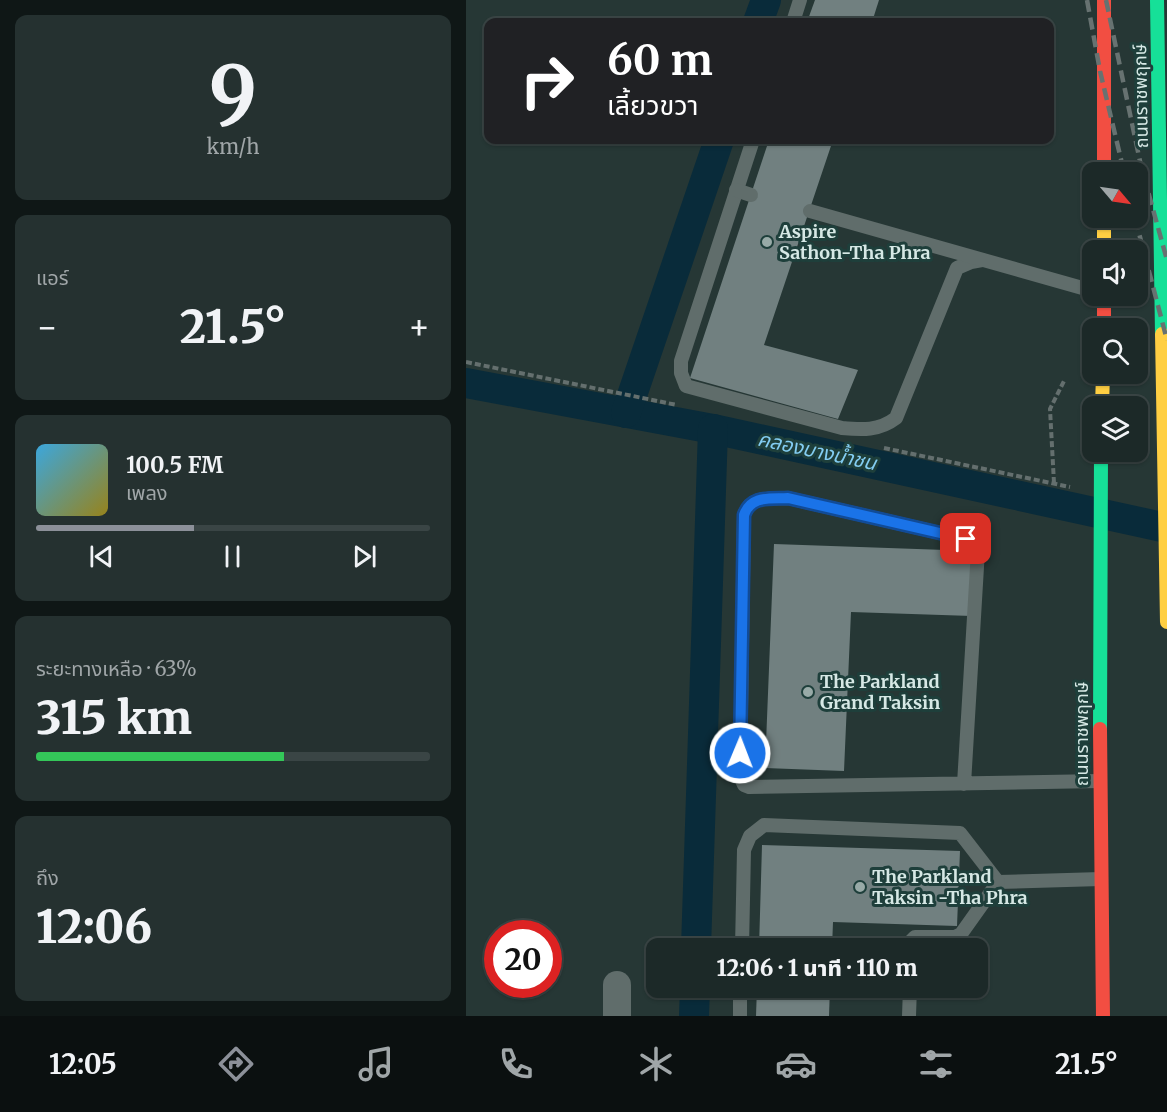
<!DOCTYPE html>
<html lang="th">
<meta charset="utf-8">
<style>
body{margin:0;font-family:Merriweather,"Noto Sans Thai",serif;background:#253130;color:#f1f3f6;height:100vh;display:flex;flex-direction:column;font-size:22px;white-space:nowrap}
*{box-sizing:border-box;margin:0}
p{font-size:20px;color:#a0a6a8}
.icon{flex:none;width:33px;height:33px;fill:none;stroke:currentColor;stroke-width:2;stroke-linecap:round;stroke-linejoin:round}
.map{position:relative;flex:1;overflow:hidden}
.details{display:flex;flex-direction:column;gap:15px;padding:15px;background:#0f1716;width:466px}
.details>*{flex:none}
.banner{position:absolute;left:18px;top:18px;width:570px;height:126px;border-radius:12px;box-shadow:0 2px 4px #0004,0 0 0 2px #3a4545;background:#202124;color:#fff;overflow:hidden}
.needle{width:39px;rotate:119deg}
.tools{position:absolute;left:616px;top:162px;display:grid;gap:12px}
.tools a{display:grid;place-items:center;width:66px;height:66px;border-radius:12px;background:#1c2928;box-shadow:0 2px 4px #0004,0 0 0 2px #3a4545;font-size:30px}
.speed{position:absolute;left:18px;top:920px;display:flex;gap:12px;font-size:30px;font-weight:700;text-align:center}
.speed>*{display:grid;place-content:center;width:78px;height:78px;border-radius:50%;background:#1c2928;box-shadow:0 2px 4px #0004,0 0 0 2px #3a4545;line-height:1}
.speed .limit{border:9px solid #d22;background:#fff;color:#111}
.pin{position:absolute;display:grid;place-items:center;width:51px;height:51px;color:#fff;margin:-26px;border-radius:12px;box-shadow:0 3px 9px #0006}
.me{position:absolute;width:66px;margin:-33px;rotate:1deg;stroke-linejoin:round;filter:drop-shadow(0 0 4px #0008)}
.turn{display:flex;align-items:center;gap:21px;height:126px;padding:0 24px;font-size:27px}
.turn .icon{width:78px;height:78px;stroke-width:2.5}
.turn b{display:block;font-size:42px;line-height:51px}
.big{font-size:45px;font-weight:800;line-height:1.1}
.details .tile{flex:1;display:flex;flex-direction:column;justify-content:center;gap:9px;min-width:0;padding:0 21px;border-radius:12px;background:#253130}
.details .dial{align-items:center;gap:0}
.dial b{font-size:78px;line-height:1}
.song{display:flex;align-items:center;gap:18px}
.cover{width:72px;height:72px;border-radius:9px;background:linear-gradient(135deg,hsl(200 70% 55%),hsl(50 70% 35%))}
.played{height:6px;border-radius:3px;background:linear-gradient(90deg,#8c9099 40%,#3a4545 40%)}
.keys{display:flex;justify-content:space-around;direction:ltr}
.heat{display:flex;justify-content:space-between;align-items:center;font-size:33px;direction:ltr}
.charge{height:9px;border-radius:4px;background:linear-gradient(90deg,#34c759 63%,#3a4545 0)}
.trip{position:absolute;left:180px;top:938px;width:342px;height:60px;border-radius:12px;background:#1c2928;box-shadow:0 2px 4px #0004,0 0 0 2px #3a4545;font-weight:800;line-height:60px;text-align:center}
.tab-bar{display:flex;height:96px;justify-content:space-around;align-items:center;background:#0b1010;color:#a0a6a8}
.tab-bar .icon{width:42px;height:42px}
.tab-bar .on{color:#8c9099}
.tab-bar b{font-size:27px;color:#f1f3f6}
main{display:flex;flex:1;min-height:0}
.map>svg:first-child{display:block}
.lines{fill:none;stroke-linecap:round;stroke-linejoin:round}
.canal{stroke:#092b3a;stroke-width:30}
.building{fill:#718080}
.path{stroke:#646f6e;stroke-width:4;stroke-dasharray:6 3;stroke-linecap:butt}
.lane{stroke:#606d6b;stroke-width:14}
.street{stroke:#606d6b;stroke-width:28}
.fast{stroke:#16e098;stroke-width:14}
.slow{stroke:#ffcf43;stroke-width:14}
.jam{stroke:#f24e42;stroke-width:14}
.rail{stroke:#677271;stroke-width:4.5;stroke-dasharray:12 6;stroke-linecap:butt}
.route-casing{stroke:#114b97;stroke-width:15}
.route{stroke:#1a73e8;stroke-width:10}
.poi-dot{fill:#98aaa7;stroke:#1e3f3b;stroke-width:2}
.labels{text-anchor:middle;stroke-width:6;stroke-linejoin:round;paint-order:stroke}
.street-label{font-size:18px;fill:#d6e8e5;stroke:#1e3f3b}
.poi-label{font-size:18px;font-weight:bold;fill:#d6e8e5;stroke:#1e3f3b;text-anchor:start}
.water-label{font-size:20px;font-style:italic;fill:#83cdf2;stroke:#1e3f3b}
</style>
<main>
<section class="details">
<div class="tile dial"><b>9</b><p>km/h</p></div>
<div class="tile"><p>แอร์</p>
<div class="heat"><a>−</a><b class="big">21.5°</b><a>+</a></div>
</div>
<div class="tile">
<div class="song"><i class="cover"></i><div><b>100.5 FM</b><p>เพลง</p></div></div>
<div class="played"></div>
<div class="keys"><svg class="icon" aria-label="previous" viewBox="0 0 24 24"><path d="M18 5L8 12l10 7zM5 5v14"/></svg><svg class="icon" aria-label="pause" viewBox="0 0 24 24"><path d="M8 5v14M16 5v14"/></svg><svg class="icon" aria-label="next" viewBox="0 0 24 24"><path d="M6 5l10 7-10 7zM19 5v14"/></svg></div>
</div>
<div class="tile"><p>ระยะทางเหลือ · 63%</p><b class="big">315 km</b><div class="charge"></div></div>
<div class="tile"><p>ถึง</p><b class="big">12:06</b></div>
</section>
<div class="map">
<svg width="701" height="1016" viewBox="0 0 701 1016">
<rect width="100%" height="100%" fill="#263735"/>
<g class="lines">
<g class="canal">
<polyline points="292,22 300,0"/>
<polyline points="0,383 247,429 701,528"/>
<polyline points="160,413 253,140"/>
<polyline points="230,948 247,429"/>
<polyline points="228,1016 229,987"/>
</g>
</g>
<g class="building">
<polygon points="349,0 413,0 406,22 341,22"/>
<polygon points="303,140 367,140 298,345 392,370 372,419 224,378"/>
<polygon points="308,544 508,551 506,616 385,612 378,771 299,768"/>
<polygon points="296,845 494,851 491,926 367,922 366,948 293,948"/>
<polygon points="291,987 364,987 363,1016 290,1016"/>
</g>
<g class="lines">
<g class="path">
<polyline points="0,362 211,405"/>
<polyline points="418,448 604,487"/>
<polyline points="588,483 584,409 598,381"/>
</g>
<g class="lane">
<polyline points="327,22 334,0"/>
<path d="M287 140 215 361V373L220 386 376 428C396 430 413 431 430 418L491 268 505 262 516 260"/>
<polyline points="270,190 285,195"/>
<polyline points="344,211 627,291"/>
<path d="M498 784 512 550 500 539 322 498C304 499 285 495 278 515L274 776 278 785 283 787 634 781"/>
<polyline points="532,882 635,879"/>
<polyline points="276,948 278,850 284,836 298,825 494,833 532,882"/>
<polyline points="444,948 445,941 449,937 489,937 495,934 532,882"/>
<polyline points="274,1016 274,987"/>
<polyline points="443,1016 444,987"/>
</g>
<polyline class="street" points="151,1016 151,985"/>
<g class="fast">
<polyline points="691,0 696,334"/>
<polyline points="634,729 635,452"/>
</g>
<g class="slow">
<polyline points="638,218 638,250"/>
<polyline points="696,334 701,622"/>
<polyline points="636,406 637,374"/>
</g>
<g class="jam">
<polyline points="638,0 638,172"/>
<polyline points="638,296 638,328"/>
<polyline points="634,729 637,1016"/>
</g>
<g class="rail">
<polyline points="621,0 634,71 658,172"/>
<polyline points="640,0 675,166 701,260"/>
<polyline points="669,218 701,340"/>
</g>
</g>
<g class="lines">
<defs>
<path id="route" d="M274 753 278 515C285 495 304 499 322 498L500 539"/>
</defs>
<use href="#route" class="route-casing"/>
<use href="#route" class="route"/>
</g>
<g class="poi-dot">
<circle cx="301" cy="242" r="6"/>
<circle cx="342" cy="692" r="6"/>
<circle cx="394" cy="887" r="6"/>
</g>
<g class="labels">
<g class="street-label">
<text transform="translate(675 96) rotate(-91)" y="6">ถนนราชพฤกษ์</text>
<text transform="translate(616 734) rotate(-90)" y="6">ถนนราชพฤกษ์</text>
</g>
<g class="poi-label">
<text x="313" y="238">Aspire<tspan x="313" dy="21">Sathon-Tha Phra</tspan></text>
<text x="354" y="688">The Parkland<tspan x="354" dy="21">Grand Taksin</tspan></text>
<text x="406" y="883">The Parkland<tspan x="406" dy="21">Taksin -Tha Phra</tspan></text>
</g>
<g class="water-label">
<text transform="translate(351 451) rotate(12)" y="7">คลองบางน้ำชน</text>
</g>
</g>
</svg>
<div class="tools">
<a><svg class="needle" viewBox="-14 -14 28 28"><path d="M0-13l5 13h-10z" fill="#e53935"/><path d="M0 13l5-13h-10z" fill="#a0a6a8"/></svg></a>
<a><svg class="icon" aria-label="sound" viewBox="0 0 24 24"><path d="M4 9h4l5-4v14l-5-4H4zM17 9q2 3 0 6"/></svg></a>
<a><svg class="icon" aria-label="search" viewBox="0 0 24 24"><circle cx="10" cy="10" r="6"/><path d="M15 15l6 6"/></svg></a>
<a><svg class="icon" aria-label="layers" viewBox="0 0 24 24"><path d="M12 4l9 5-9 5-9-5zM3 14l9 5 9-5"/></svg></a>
</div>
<div class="speed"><div class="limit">20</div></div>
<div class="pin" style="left:500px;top:539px;background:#d93025"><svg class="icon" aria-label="arrive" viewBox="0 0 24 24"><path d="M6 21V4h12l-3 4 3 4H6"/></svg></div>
<svg class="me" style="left:274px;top:753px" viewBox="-20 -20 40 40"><circle r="17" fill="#1a73e8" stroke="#fff" stroke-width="3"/><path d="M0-11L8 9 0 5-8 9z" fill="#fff"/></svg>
<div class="trip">12:06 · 1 นาที · 110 m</div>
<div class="banner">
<div class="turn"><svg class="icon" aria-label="right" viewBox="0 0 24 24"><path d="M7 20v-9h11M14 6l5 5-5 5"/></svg><div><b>60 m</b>เลี้ยวขวา</div></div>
</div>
</div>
</main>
<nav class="tab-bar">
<b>12:05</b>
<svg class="icon on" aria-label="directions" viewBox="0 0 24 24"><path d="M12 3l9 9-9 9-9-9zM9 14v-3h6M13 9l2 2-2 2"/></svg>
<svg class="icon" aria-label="music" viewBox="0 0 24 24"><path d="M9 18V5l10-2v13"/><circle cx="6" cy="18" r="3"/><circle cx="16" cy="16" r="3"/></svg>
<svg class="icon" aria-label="phone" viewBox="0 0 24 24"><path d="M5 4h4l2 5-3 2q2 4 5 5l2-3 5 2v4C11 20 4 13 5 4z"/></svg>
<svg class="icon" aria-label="climate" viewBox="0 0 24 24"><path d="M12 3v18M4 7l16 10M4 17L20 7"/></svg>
<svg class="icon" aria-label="car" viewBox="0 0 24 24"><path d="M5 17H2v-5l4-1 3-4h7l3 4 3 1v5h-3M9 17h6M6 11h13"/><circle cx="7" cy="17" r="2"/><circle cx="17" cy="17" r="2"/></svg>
<svg class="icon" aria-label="filters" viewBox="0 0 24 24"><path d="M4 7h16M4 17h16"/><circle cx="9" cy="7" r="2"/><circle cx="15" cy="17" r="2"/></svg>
<b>21.5°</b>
</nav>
